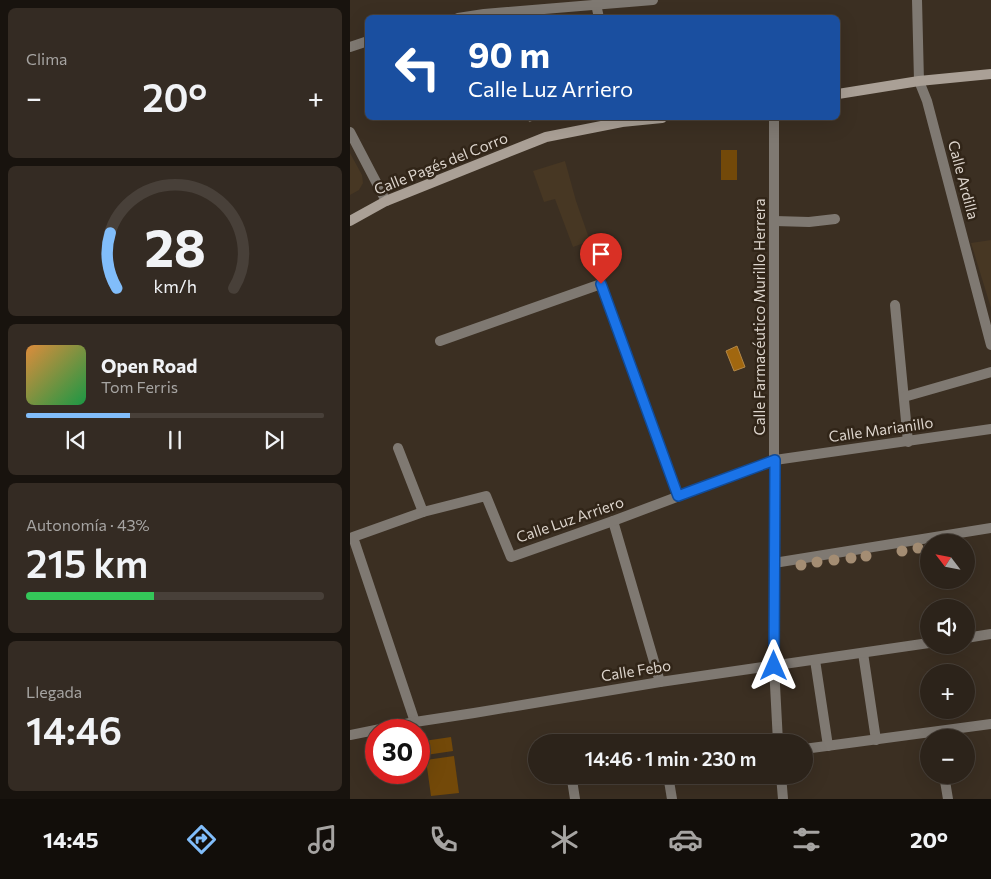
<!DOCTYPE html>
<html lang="es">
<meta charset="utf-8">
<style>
body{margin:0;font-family:Commissioner,sans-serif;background:#342b23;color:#f1f3f6;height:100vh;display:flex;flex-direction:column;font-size:19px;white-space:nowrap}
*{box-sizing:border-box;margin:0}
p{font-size:16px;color:#a6a4a2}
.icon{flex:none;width:28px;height:28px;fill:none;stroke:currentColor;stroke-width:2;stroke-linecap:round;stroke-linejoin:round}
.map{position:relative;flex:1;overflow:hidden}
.panel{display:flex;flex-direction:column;gap:8px;padding:8px;background:#18130e;width:350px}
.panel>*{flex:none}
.hud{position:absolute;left:15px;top:15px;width:475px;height:105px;border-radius:8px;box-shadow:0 5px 20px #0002,0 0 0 1px #484039;background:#1a4fa0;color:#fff;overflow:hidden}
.needle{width:32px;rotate:302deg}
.controls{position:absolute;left:570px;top:534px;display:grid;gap:10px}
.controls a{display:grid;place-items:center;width:55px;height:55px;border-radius:50%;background:#2c231a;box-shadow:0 5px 20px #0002,0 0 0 1px #484039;font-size:25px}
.speed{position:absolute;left:15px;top:719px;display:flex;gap:10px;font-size:25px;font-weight:700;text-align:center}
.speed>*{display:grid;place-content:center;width:65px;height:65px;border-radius:50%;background:#2c231a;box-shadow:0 5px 20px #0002,0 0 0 1px #484039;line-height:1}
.speed .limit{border:8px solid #d22;background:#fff;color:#111}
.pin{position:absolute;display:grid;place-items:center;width:42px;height:42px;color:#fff;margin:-51px -21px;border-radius:50% 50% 50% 0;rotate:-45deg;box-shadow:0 0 5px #0007}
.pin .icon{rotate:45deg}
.me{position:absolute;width:55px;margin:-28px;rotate:0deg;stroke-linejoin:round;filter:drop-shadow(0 0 4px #0008)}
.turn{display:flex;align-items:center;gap:18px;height:105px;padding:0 20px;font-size:22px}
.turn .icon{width:65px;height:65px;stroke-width:2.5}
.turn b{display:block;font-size:35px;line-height:42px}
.big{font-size:38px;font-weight:600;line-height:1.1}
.panel .tile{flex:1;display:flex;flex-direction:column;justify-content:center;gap:8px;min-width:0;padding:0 18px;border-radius:8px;background:#342b23}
.panel .dial{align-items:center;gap:0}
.dial svg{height:130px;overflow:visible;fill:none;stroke:#484039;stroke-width:7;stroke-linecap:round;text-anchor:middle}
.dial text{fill:#f1f3f6;stroke:none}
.song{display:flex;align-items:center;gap:15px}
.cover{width:60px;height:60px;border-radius:8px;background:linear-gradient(135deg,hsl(30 70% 55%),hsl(140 70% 35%))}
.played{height:5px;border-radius:2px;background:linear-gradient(90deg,#81bdfa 35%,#484039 35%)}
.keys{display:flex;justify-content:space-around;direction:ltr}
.heat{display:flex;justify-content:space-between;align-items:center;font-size:28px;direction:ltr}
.charge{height:8px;border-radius:4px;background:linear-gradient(90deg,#34c759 43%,#484039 0)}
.trip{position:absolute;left:178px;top:734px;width:285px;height:50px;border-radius:25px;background:#2c231a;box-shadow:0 5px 20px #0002,0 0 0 1px #484039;font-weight:600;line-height:50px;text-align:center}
.tab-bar{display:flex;height:80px;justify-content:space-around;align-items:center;background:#120e0a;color:#a6a4a2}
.tab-bar .icon{width:35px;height:35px}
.tab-bar .on{color:#81bdfa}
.tab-bar b{font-size:22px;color:#f1f3f6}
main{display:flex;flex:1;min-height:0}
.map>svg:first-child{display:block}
.built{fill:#473723}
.green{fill:#734909}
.water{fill:#a1670f;stroke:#b38848}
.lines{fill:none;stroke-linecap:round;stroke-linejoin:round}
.path{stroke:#6e6458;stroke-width:2.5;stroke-dasharray:4 4;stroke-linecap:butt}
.service{stroke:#7f7972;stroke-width:10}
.pedestrian{stroke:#7f7972;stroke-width:10}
.minor{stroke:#7f7972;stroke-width:10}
.secondary{stroke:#aaa096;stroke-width:10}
.tree{fill:#a48d73}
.route-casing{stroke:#114b97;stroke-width:12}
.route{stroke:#1a73e8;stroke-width:9}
.labels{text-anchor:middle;stroke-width:5;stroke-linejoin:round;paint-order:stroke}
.street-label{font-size:15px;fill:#ddd5cd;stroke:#312518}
</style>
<main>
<section class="panel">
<div class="tile"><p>Clima</p>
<div class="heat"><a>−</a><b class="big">20°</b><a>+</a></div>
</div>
<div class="tile dial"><svg viewBox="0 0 100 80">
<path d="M14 69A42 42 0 1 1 86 69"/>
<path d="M14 69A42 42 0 0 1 10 35" stroke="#81bdfa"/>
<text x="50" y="56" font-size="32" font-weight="700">28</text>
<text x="50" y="72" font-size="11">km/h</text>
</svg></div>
<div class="tile">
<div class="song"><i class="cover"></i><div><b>Open Road</b><p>Tom Ferris</p></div></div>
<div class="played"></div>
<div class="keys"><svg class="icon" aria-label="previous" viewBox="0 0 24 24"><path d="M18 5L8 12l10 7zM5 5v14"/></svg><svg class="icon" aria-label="pause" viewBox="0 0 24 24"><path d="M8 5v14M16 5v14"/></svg><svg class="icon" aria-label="next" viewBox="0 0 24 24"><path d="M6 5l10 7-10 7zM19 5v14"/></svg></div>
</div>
<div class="tile"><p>Autonomía · 43%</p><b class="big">215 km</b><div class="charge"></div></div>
<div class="tile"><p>Llegada</p><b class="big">14:46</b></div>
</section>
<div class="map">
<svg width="641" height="799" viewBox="0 0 641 799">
<rect width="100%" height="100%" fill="#3b2f22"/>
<g class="built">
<polygon points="0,153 12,175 13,183 9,190 0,195"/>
<polygon points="215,161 226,201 240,241 223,247 205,199 194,202 183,171"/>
<polygon points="641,240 641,308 621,243"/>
</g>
<g class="green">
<rect x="371" y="150" width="16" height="30"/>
<polygon points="101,737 103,751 76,755 74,741"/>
<polygon points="104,756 109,793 81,796 76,760"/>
</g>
<polygon class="water" points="387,346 395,367 384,371 376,351"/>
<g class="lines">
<polyline class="path" points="179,118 181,124"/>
<g class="service">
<polyline points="425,221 459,222 485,219"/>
<polyline points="48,448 73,512"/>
<polyline points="223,775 222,780 225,799"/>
<polyline points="318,775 322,799"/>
</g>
<g class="pedestrian">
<polyline points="246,4 249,18"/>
<polyline points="513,653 526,740"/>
<polyline points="465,660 478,746"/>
<polyline points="594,775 598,799"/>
</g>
<g class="minor">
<polyline points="567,0 569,81 577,101 641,345"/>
<polyline points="108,18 134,14 303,0"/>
<polyline points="0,47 18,41"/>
<polyline points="424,118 424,666 428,742"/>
<polyline points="0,132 36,201"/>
<polyline points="545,305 558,442"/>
<polyline points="90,341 251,284 328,496"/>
<polyline points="554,397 641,372"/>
<polyline points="263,521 310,682"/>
<polyline points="424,563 641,528"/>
<polyline points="616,638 641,634"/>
<polyline points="65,722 3,537 73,512 136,496 161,557 263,521 425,460 641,429"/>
<polyline points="0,735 65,722 124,713 310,682 579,643"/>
<polyline points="454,749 641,724"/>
<polyline points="431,775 433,799"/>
</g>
<g class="secondary">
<polyline points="488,94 569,81 641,74"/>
<polyline points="0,221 36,201 196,137 272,122 312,118"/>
</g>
</g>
<g class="tree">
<circle cx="568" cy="548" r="5.5"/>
<circle cx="552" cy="551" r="5.5"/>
<circle cx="516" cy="556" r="5.5"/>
<circle cx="501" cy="558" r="5.5"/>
<circle cx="484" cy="560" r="5.5"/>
<circle cx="467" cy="562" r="5.5"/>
<circle cx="451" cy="565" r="5.5"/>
</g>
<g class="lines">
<defs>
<polyline id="route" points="251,284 328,496 425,460 424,666"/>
</defs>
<use href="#route" class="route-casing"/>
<use href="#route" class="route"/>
</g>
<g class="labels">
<g class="street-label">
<text transform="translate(91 164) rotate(-22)" y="5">Calle Pagés del Corro</text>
<text transform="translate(613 180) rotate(75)" y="5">Calle Ardilla</text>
<text transform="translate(410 317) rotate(-90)" y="5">Calle Farmacéutico Murillo Herrera</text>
<text transform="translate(531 430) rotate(-8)" y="5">Calle Marianillo</text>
<text transform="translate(220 520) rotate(-19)" y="5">Calle Luz Arriero</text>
<text transform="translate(286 671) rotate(-9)" y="5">Calle Febo</text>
</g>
</g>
</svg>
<div class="controls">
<a><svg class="needle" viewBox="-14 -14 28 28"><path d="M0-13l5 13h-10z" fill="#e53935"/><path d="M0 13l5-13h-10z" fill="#a6a4a2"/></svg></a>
<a><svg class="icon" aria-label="sound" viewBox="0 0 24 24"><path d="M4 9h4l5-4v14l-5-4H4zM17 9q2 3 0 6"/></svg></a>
<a>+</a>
<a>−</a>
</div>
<div class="speed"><div class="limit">30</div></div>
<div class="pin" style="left:251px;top:284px;background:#d93025"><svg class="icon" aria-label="arrive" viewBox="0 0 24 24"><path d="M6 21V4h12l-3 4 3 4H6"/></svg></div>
<svg class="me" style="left:424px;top:666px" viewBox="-20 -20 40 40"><path d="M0-17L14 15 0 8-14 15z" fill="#1a73e8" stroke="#fff" stroke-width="4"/></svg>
<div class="trip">14:46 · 1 min · 230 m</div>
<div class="hud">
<div class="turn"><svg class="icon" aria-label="left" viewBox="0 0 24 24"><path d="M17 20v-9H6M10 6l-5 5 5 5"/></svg><div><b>90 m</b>Calle Luz Arriero</div></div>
</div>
</div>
</main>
<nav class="tab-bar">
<b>14:45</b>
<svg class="icon on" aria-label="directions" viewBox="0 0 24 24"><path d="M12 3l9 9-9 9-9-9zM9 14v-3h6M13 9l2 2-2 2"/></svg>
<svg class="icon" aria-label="music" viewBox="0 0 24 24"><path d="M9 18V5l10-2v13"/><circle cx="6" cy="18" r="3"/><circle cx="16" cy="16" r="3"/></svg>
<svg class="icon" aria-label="phone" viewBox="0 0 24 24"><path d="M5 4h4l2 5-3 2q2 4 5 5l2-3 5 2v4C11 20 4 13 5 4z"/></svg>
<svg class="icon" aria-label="climate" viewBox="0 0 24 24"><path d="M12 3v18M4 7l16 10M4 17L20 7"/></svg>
<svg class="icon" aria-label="car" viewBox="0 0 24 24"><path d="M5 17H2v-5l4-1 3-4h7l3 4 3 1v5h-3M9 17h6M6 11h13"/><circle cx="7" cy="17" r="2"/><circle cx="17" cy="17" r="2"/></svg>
<svg class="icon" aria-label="filters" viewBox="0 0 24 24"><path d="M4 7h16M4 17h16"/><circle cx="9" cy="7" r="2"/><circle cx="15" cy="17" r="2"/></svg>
<b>20°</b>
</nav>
